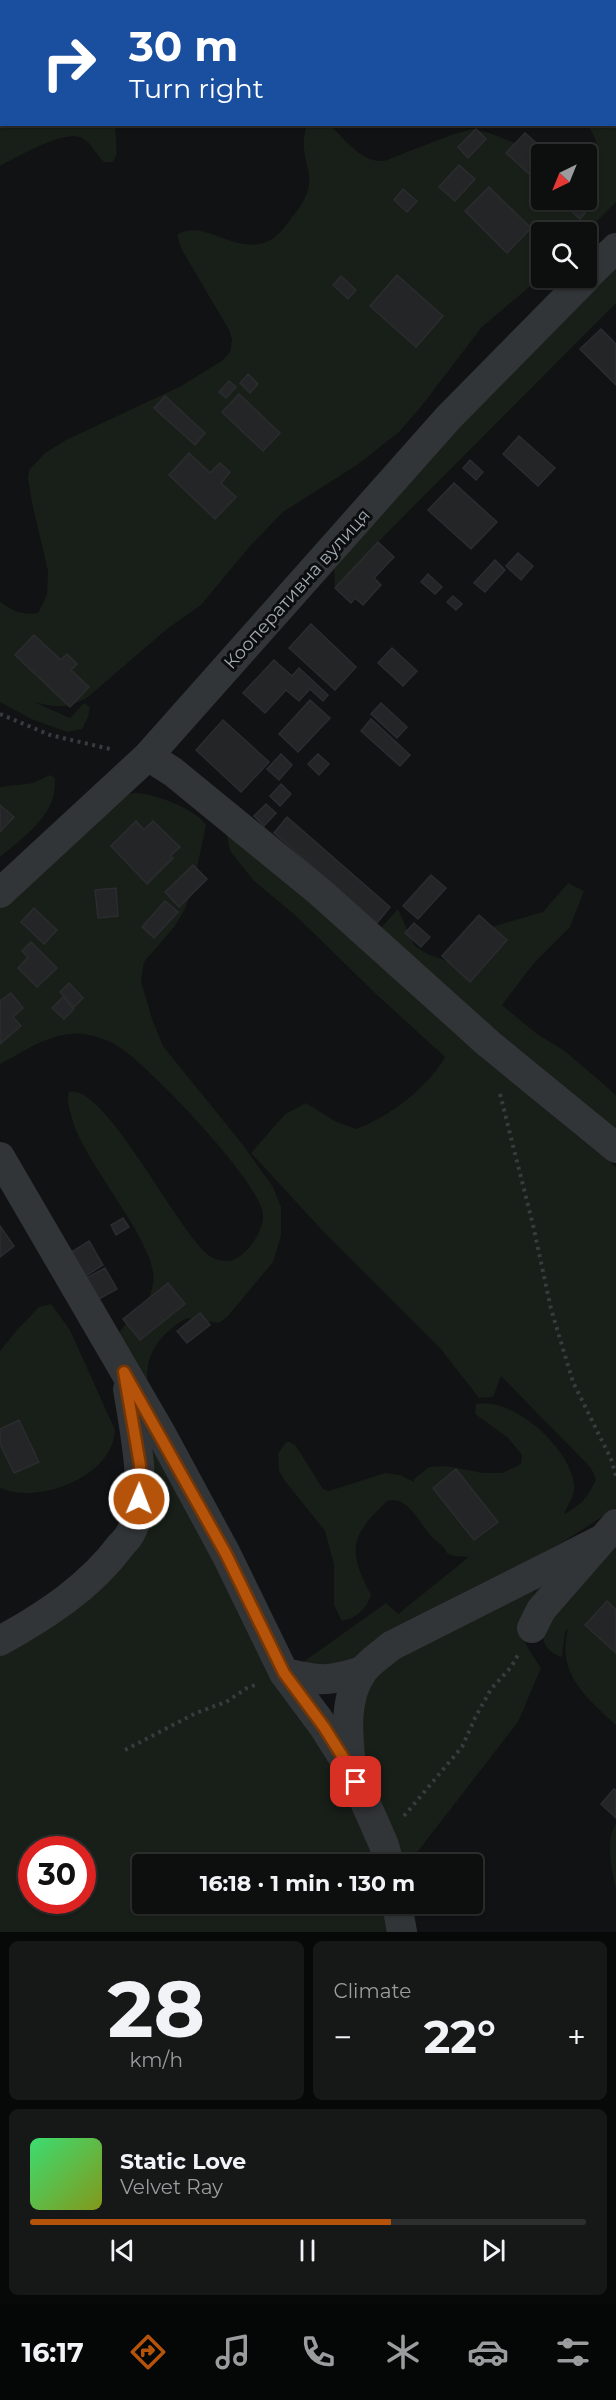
<!DOCTYPE html>
<meta charset="utf-8">
<style>
body{margin:0;font-family:Montserrat,sans-serif;background:#161717;color:#f1f3f6;height:100vh;display:flex;flex-direction:column;font-size:22px;white-space:nowrap}
*{box-sizing:border-box;margin:0}
p{font-size:20px;color:#9a9c9e}
.icon{flex:none;width:33px;height:33px;fill:none;stroke:currentColor;stroke-width:2;stroke-linecap:round;stroke-linejoin:round}
.map{position:relative;height:1932px;overflow:hidden}
.side{display:flex;flex-direction:column;gap:9px;padding:9px;background:#070808;flex:1}
.side>*{flex:none}
.hud{position:absolute;left:0px;top:0px;width:616px;height:126px;box-shadow:0 2px 4px #0004,0 0 0 2px #2d2e2e;background:#1a4fa0;color:#fff;overflow:hidden}
.needle{width:39px;rotate:223deg}
.buttons{position:absolute;left:531px;top:144px;display:grid;gap:12px}
.buttons a{display:grid;place-items:center;width:66px;height:66px;border-radius:6px;background:#0d0e0e;box-shadow:0 2px 4px #0004,0 0 0 2px #2d2e2e;font-size:30px}
.speed{position:absolute;left:18px;top:1836px;display:flex;gap:12px;font-size:30px;font-weight:700;text-align:center}
.speed>*{display:grid;place-content:center;width:78px;height:78px;border-radius:50%;background:#0d0e0e;box-shadow:0 2px 4px #0004,0 0 0 2px #2d2e2e;line-height:1}
.speed .limit{border:9px solid #d22;background:#fff;color:#111}
.pin{position:absolute;display:grid;place-items:center;width:51px;height:51px;color:#fff;margin:-26px;border-radius:12px;box-shadow:0 3px 9px #0006}
.me{position:absolute;width:66px;margin:-33px;rotate:1deg;stroke-linejoin:round;filter:drop-shadow(0 0 4px #0008)}
.turn{display:flex;align-items:center;gap:21px;height:126px;padding:0 30px;font-size:27px}
.turn .icon{width:78px;height:78px;stroke-width:2.5}
.turn b{display:block;font-size:42px;line-height:51px}
.big{font-size:45px;font-weight:700;line-height:1.1}
.side .widget{flex:1;display:flex;flex-direction:column;justify-content:center;gap:9px;min-width:0;padding:0 21px;border-radius:9px;background:#161717}
.side .dial{align-items:center;gap:0}
.dial b{font-size:78px;line-height:1}
.song{display:flex;align-items:center;gap:18px}
.cover{width:72px;height:72px;border-radius:9px;background:linear-gradient(135deg,hsl(140 70% 55%),hsl(70 70% 35%))}
.played{height:6px;border-radius:3px;background:linear-gradient(90deg,#b45309 65%,#2d2e2e 65%)}
.keys{display:flex;justify-content:space-around;direction:ltr}
.heat{display:flex;justify-content:space-between;align-items:center;font-size:33px;direction:ltr}
.side .tiles{flex:1;display:grid;gap:9px;grid-template-columns:1fr 1fr}
.widget:last-child{grid-column:span 2}
.trip{position:absolute;left:132px;top:1854px;width:351px;height:60px;border-radius:6px;background:#0d0e0e;box-shadow:0 2px 4px #0004,0 0 0 2px #2d2e2e;font-weight:700;line-height:60px;text-align:center}
.menu{display:flex;height:96px;justify-content:space-around;align-items:center;background:#050606;color:#9a9c9e}
.menu .icon{width:42px;height:42px}
.menu .active{color:#b45309}
.menu b{font-size:27px;color:#f1f3f6}
.map>svg:first-child{display:block}
.green{fill:#181e18;fill-rule:evenodd}
.building{fill:#242527;stroke:#2b2c2f;stroke-width:1.5}
.lines{fill:none;stroke-linecap:round;stroke-linejoin:round}
.path{stroke:#383c3f;stroke-width:4;stroke-dasharray:3 4.5;stroke-linecap:butt}
.street{stroke:#323538;stroke-width:30}
.route-casing{stroke:#753606;stroke-width:15}
.route{stroke:#b45309;stroke-width:10}
.labels{text-anchor:middle;stroke-width:6;stroke-linejoin:round;paint-order:stroke}
.street-label{font-size:18px;fill:#a2acb4;stroke:#0c0d0e}
</style>
<div class="map">
<svg width="616" height="1932" viewBox="0 0 616 1932">
<rect width="100%" height="100%" fill="#111213"/>
<g class="green">
<path d="M0 7 2 124 115 125 117 154 113 162H104C96 155 91 142 82 138 65 129 17 157 0 166Z"/>
<path d="M616 33V202L586 232H542L541 277 482 327 420 408 399 432 357 465 283 512 251 545 201 605 167 629 88 697C67 709 58 708 34 702L70 718 84 703 90 707 88 717 82 729 67 732 31 719 0 702V601C9 610 25 616 38 613L47 595 48 571 32 503 28 478 29 470 45 453 66 440 181 386 223 360 230 352 232 340 229 330 182 250 177 235C204 216 241 262 275 237 283 230 289 221 296 212 326 173 294 164 307 125H330C345 139 361 163 384 161L451 135 473 129 489 133 544 154H542V200H586L587 163C605 154 596 140 588 125L615 124Z"/>
<polygon points="616,261 616,303 378,542 335,588 334,568 339,554"/>
<path d="M50 775 55 778C55 784 55 791 53 797 47 821 18 842 0 857V787L33 783Z"/>
<path d="M133 793C151 792 197 809 206 825L194 882 186 907 175 926 144 962 141 981 152 1019 163 1046 243 1145 273 1187 281 1207V1236L273 1262 228 1316 219 1323 187 1318C162 1332 143 1355 148 1384L347 1784 376 1864H142V1904H387L396 1932H0V1646L134 1544 117 1336C130 1314 147 1313 153 1284 161 1247 84 1164 72 1119 70 1110 66 1101 69 1092 106 1083 179 1236 211 1257 219 1261 229 1263 237 1258 250 1250 262 1232 263 1217 266 1187 149 1067 122 1049 111 1041 97 1036 84 1034 50 1031 28 1050 0 1064V895L119 799ZM32 1850H82V1900H32Z"/>
<path d="M226 830C257 855 289 878 319 904 419 991 511 1086 616 1167V1508L566 1540 459 1599 354 1668 299 1665 386 1603 398 1614 469 1557 453 1556 447 1553C444 1545 436 1542 431 1536 419 1523 408 1495 387 1501 350 1537 347 1549 371 1595 367 1609 356 1618 342 1621L334 1605V1565L325 1531 285 1481 279 1471 278 1454 286 1442H290L296 1446 323 1489 329 1491 385 1473 400 1475 414 1482V1479L429 1467 446 1466 483 1473H502L521 1464 522 1455 507 1437 475 1414 476 1404C513 1396 570 1448 574 1484 576 1495 568 1504 564 1514 580 1506 589 1496 596 1479L591 1468 501 1376 493 1397 479 1398 440 1348 320 1228 251 1153 285 1114 306 1103 335 1121 356 1129C389 1117 427 1088 445 1057L377 995 296 916 254 881 230 851Z"/>
<polygon points="568,883 584,891 570,927 534,963 502,1005 537,1034 565,1051 616,1095 616,1136 380,929 398,909 414,945 427,954 447,961 470,982 507,941 491,927 543,912"/>
<path d="M51 1304 70 1330 115 1430C113 1477 38 1505 0 1488V1351L17 1330 39 1307Z"/>
<path d="M616 1537V1725C587 1698 556 1674 568 1629L565 1632 562 1657C551 1654 542 1646 543 1634 545 1612 600 1556 616 1537Z"/>
<path d="M537 1579 533 1594 541 1585 544 1596C518 1633 515 1629 541 1668L518 1722 408 1864H396L361 1765 360 1695 392 1657Z"/>
<path d="M616 1823V1888C611 1868 605 1841 616 1823Z"/>
</g>
<g class="building">
<polygon points="476,129 486,139 468,158 458,147"/>
<polygon points="525,133 549,154 542,154 542,174 536,180 506,153"/>
<polygon points="459,165 475,179 455,201 439,187"/>
<polygon points="489,187 531,228 507,253 465,211"/>
<polygon points="403,189 417,201 407,212 394,200"/>
<polygon points="567,200 584,200 591,206 580,219 563,204"/>
<polygon points="397,275 443,316 416,347 370,306"/>
<polygon points="341,276 356,290 348,299 333,285"/>
<polygon points="601,329 616,344 616,385 580,349"/>
<polygon points="248,374 258,384 250,393 240,383"/>
<polygon points="229,381 236,387 226,398 219,392"/>
<polygon points="239,394 280,433 263,451 222,412"/>
<polygon points="165,396 205,433 195,445 154,408"/>
<polygon points="519,436 555,468 538,486 503,454"/>
<polygon points="189,453 210,473 220,463 230,472 221,483 236,497 215,519 169,475"/>
<polygon points="470,460 483,472 476,480 463,468"/>
<polygon points="454,483 497,522 471,549 428,510"/>
<polygon points="378,542 394,557 374,578 381,585 363,605 355,598 351,603 335,588"/>
<polygon points="518,553 533,566 521,580 506,566"/>
<polygon points="495,560 505,570 485,592 474,583"/>
<polygon points="428,574 442,587 435,594 421,582"/>
<polygon points="453,596 462,604 456,610 447,602"/>
<polygon points="311,624 356,667 335,690 289,648"/>
<polygon points="34,635 61,660 67,654 77,664 71,670 89,687 70,707 15,655"/>
<polygon points="392,648 417,671 403,686 378,663"/>
<polygon points="274,660 292,676 299,668 328,695 323,701 310,689 299,701 286,690 265,713 243,693"/>
<polygon points="310,700 330,718 298,752 279,734"/>
<polygon points="381,703 407,727 397,738 371,714"/>
<polygon points="371,719 410,755 400,766 361,731"/>
<polygon points="223,720 269,762 241,792 196,750"/>
<polygon points="281,754 292,765 279,780 267,769"/>
<polygon points="318,754 329,764 319,775 308,764"/>
<polygon points="281,784 291,794 280,806 270,796"/>
<polygon points="266,804 276,813 264,826 254,816"/>
<polygon points="0,805 14,817 0,832"/>
<polygon points="287,817 390,907 377,923 274,833"/>
<polygon points="136,821 144,830 153,821 180,847 170,856 173,858 147,884 111,846"/>
<polygon points="193,865 207,879 179,907 165,892"/>
<polygon points="431,875 446,888 418,919 403,906"/>
<polygon points="116,888 118,916 98,918 95,890"/>
<polygon points="165,901 178,912 154,938 142,927"/>
<polygon points="34,908 57,930 44,944 21,922"/>
<polygon points="479,915 507,940 470,982 442,956"/>
<polygon points="414,923 430,937 421,947 405,933"/>
<polygon points="31,942 57,968 37,987 18,968 28,957 22,951"/>
<polygon points="69,983 83,998 74,1007 60,992"/>
<polygon points="11,993 23,1008 13,1017 21,1026 0,1044 0,1001"/>
<polygon points="63,997 74,1009 64,1019 52,1008"/>
<polygon points="123,1218 129,1227 116,1235 111,1225"/>
<polygon points="0,1226 14,1246 0,1257"/>
<polygon points="89,1241 103,1265 84,1277 70,1253"/>
<polygon points="105,1268 117,1289 99,1299 86,1278"/>
<polygon points="168,1283 185,1304 140,1340 123,1319"/>
<polygon points="200,1313 210,1325 187,1343 177,1331"/>
<polygon points="19,1420 39,1462 14,1473 0,1444 0,1429"/>
<polygon points="456,1469 498,1522 474,1540 433,1488"/>
<polygon points="607,1601 616,1610 616,1653 585,1625"/>
<polygon points="614,1789 616,1790 616,1818 601,1804"/>
</g>
<g class="lines">
<g class="path">
<polyline points="0,714 50,735 110,749"/>
<polyline points="500,1094 533,1225 551,1309 573,1382 611,1459 616,1476"/>
<polyline points="125,1750 196,1713 226,1702 247,1688 255,1685"/>
<polyline points="404,1816 462,1747 475,1718 491,1689 511,1667 518,1655"/>
</g>
<g class="street">
<polyline points="586,277 616,248"/>
<polyline points="148,756 173,772 321,893 489,1044 616,1148"/>
<polyline points="0,893 148,756 449,417 586,278"/>
<polyline points="0,1157 159,1430 226,1554 284,1673 324,1727 351,1770 384,1845 389,1864"/>
<polyline points="532,1628 541,1610 616,1524"/>
<path d="M0 1641C45 1616 90 1587 121 1545 125 1541 130 1535 132 1530 149 1495 134 1427 128 1389"/>
<path d="M284 1673C320 1681 327 1682 362 1671"/>
<path d="M351 1767C348 1736 343 1698 363 1671 369 1662 382 1654 391 1646L601 1540"/>
<polyline points="397,1904 402,1932"/>
</g>
</g>
<g class="lines">
<defs>
<polyline id="route" points="139,1499 140,1465 124,1372 226,1554 284,1673 324,1727 351,1770 356,1782"/>
</defs>
<use href="#route" class="route-casing"/>
<use href="#route" class="route"/>
</g>
<g class="labels">
<g class="street-label">
<text transform="translate(297 589) rotate(-48)" y="6">Кооперативна вулиця</text>
</g>
</g>
</svg>
<div class="buttons">
<a><svg class="needle" viewBox="-14 -14 28 28"><path d="M0-13l5 13h-10z" fill="#e53935"/><path d="M0 13l5-13h-10z" fill="#9a9c9e"/></svg></a>
<a><svg class="icon" aria-label="search" viewBox="0 0 24 24"><circle cx="10" cy="10" r="6"/><path d="M15 15l6 6"/></svg></a>
</div>
<div class="speed"><div class="limit">30</div></div>
<div class="pin" style="left:356px;top:1782px;background:#d93025"><svg class="icon" aria-label="arrive" viewBox="0 0 24 24"><path d="M6 21V4h12l-3 4 3 4H6"/></svg></div>
<svg class="me" style="left:139px;top:1499px" viewBox="-20 -20 40 40"><circle r="17" fill="#b45309" stroke="#fff" stroke-width="3"/><path d="M0-11L8 9 0 5-8 9z" fill="#fff"/></svg>
<div class="trip">16:18 · 1 min · 130 m</div>
<div class="hud">
<div class="turn"><svg class="icon" aria-label="right" viewBox="0 0 24 24"><path d="M7 20v-9h11M14 6l5 5-5 5"/></svg><div><b>30 m</b>Turn right</div></div>
</div>
</div>
<section class="side">
<div class="tiles">
<div class="widget dial"><b>28</b><p>km/h</p></div>
<div class="widget"><p>Climate</p>
<div class="heat"><a>−</a><b class="big">22°</b><a>+</a></div>
</div>
<div class="widget">
<div class="song"><i class="cover"></i><div><b>Static Love</b><p>Velvet Ray</p></div></div>
<div class="played"></div>
<div class="keys"><svg class="icon" aria-label="previous" viewBox="0 0 24 24"><path d="M18 5L8 12l10 7zM5 5v14"/></svg><svg class="icon" aria-label="pause" viewBox="0 0 24 24"><path d="M8 5v14M16 5v14"/></svg><svg class="icon" aria-label="next" viewBox="0 0 24 24"><path d="M6 5l10 7-10 7zM19 5v14"/></svg></div>
</div>
</div>
</section>
<nav class="menu">
<b>16:17</b>
<svg class="icon active" aria-label="directions" viewBox="0 0 24 24"><path d="M12 3l9 9-9 9-9-9zM9 14v-3h6M13 9l2 2-2 2"/></svg>
<svg class="icon" aria-label="music" viewBox="0 0 24 24"><path d="M9 18V5l10-2v13"/><circle cx="6" cy="18" r="3"/><circle cx="16" cy="16" r="3"/></svg>
<svg class="icon" aria-label="phone" viewBox="0 0 24 24"><path d="M5 4h4l2 5-3 2q2 4 5 5l2-3 5 2v4C11 20 4 13 5 4z"/></svg>
<svg class="icon" aria-label="climate" viewBox="0 0 24 24"><path d="M12 3v18M4 7l16 10M4 17L20 7"/></svg>
<svg class="icon" aria-label="car" viewBox="0 0 24 24"><path d="M5 17H2v-5l4-1 3-4h7l3 4 3 1v5h-3M9 17h6M6 11h13"/><circle cx="7" cy="17" r="2"/><circle cx="17" cy="17" r="2"/></svg>
<svg class="icon" aria-label="filters" viewBox="0 0 24 24"><path d="M4 7h16M4 17h16"/><circle cx="9" cy="7" r="2"/><circle cx="15" cy="17" r="2"/></svg>
</nav>
